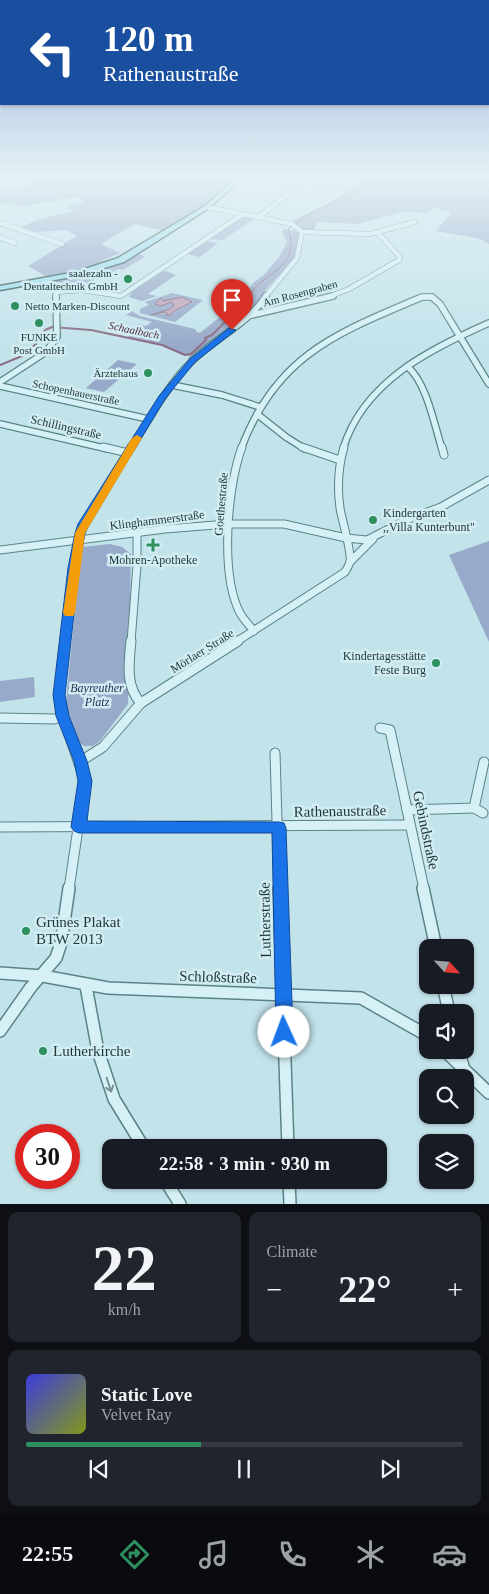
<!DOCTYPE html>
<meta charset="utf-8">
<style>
body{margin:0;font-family:Georgia,serif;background:#20242c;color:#f1f3f6;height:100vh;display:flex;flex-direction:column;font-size:19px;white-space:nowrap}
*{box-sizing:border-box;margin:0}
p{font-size:16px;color:#9ea1a6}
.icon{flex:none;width:28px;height:28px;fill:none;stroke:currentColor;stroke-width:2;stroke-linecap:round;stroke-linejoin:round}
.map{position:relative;height:1204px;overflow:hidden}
.sheet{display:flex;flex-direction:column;gap:8px;padding:8px;background:#0d0f14;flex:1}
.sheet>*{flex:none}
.top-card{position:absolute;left:0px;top:0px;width:490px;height:105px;box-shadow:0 1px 4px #0004;background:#1a4fa0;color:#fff;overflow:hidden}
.needle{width:32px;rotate:116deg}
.tools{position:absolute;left:419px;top:939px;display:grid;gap:10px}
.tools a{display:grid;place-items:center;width:55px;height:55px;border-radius:10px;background:#171b24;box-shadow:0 1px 4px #0004;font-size:25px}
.speed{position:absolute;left:15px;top:1124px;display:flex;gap:10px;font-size:25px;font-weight:700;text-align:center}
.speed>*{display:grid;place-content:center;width:65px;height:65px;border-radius:50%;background:#171b24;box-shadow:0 1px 4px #0004;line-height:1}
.speed .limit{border:8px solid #d22;background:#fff;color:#111}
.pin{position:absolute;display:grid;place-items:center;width:42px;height:42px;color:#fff;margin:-51px -21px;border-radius:50% 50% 50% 0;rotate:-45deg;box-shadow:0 0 5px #0007}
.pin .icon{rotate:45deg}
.me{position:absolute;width:55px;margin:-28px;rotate:358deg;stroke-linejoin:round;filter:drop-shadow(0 0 4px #0008)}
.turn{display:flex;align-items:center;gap:18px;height:105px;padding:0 20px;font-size:22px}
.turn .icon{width:65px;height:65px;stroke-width:2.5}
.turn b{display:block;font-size:35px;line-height:42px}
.big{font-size:38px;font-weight:600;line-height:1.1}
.sheet .tile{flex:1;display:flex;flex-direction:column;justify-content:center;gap:8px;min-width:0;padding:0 18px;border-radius:10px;background:#20242c}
.sheet .dial{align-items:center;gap:0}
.dial b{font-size:65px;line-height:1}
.song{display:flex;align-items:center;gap:15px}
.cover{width:60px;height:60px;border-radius:8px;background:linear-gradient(135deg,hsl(240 70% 55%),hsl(70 70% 35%))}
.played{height:5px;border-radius:2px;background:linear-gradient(90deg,#2e905e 40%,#363941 40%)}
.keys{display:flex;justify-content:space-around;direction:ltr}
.heat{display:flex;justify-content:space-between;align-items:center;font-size:28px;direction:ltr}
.sheet .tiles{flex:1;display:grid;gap:8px;grid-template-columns:1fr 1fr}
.tile:last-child{grid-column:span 2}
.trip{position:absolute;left:102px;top:1139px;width:285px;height:50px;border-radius:10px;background:#171b24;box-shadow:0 1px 4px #0004;font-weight:600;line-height:50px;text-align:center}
.menu{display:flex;height:80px;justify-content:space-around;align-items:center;background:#090b0e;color:#9ea1a6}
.menu .icon{width:35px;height:35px}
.menu .on{color:#2e905e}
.menu b{font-size:22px;color:#f1f3f6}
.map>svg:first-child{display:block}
.green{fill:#98aac9;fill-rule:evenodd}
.water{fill:#bfa5b9;stroke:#8c6c84}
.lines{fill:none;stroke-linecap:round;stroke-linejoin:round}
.stream-far1{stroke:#8c6c84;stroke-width:1}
.stream{stroke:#8c6c84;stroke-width:2}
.street-far4-casing{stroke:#5b8385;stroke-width:5.5}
.street-far3-casing{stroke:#5b8385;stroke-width:8}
.street-far2-casing{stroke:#5b8385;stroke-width:9}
.street-far1-casing{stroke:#5b8385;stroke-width:11}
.street-casing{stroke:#5b8385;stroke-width:14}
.primary-casing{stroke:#2f5351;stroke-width:3}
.street-far4{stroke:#d6f0f7;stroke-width:4.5}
.street-far3{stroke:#d6f0f7;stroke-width:5.5}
.street-far2{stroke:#d6f0f7;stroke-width:7}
.street-far1{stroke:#d6f0f7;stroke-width:9}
.street{stroke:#d6f0f7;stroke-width:11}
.primary{fill:#9cdeed;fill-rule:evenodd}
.oneway{stroke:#7a9296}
.route{fill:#1a73e8;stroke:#114b97}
.slow{fill:#f59e0b}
.poi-dot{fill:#2e905e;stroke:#d2ecf3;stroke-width:2}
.labels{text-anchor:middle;stroke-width:5;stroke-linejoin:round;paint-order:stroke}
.far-poi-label{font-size:11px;fill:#1e3535;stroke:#d2ecf3;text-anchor:end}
.far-street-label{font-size:11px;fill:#1e3535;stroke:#d2ecf3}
.far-water-label{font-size:11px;font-style:italic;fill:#542e44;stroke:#d2ecf3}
.street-label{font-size:12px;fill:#1e3535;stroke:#d2ecf3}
.poi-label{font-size:12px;fill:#1e3535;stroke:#d2ecf3;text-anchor:start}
.park-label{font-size:12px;font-style:italic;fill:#263051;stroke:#d2ecf3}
.near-street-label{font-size:15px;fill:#1e3535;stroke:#d2ecf3}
.near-poi-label{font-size:15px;fill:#1e3535;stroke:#d2ecf3;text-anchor:start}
</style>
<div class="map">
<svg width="489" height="1204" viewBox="0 0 489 1204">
<rect width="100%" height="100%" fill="#c3e3eb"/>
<g class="green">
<polygon points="35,178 234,178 204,206 164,231 135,224 101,244 120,253 101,261 97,267 49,278 28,266 77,236 66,230 36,232 21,227 40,219 74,211 67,207 84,202 77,197 18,207 12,202 0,204 0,191 25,187"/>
<path d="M365 178H489V244L477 238 436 231 452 212 434 208 428 213 403 212 357 224 318 222 312 231H305L292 221C319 208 342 199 365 178Z"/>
<polygon points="245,216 255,218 223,240 210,239"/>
<polygon points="284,229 298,231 299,233 294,259 267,288 255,308 190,360 188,359 190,355 181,353 163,345 126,338 138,330 132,328 137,324 146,326 152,322 126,315 132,311 140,316 195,329 197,332 200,333 241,300 254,282 264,275 279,257 287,242 282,232"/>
<polygon points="207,241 218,243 200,257 187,254"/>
<polygon points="136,254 146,256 123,270 118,269 101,279 97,278 83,289 62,289 55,282 57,279 114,265"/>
<polygon points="166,271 176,275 148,294 157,296 142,301 129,297 132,292 162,272"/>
<path d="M172 293 203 300 175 322 140 313V309L149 305 145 302ZM182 297 192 302C185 307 176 309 170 315H166L168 313 151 315 170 309 174 305 171 302 161 306 155 304 161 298 163 301Z"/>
<polygon points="118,360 137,364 104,392 86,388"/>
<polygon points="489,541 489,642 449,555"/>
<polygon points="110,544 122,547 131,554 128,704 100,741 93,746 84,746 80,743 65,712 81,547"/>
<polygon points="34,677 35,697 0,702 0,681"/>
</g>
<polygon class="water" points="182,297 192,302 174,311 170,315 166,315 167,313 165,312 151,315 170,309 174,305 171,302 161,306 155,304 161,298 163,301"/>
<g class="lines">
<path class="stream-far1" d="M250 297C257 273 303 271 288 229L313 212 353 193 369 178"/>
<polyline class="stream" points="0,365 22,356 36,344 45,330 52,327 91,330 162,345 185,355 191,354 206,340 205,338 212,335 234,313 247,306 250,296"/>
<defs>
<g id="street-far4">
<polyline points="306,180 339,185"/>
<polyline points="207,207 292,224 302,232 297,258 265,297"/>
<polyline points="260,216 308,178"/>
<polyline points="0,223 62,244"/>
<polyline points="302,232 370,234 415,222"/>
<polyline points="0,238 15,243"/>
<polyline points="46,280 56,292 56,297"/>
<polyline points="56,292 82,290 121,296 243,214"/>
<polyline points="328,297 349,289 399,260 400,257 378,233"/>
<polyline points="421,297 432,297"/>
</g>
<g id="street-far3">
<polyline points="252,315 333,296"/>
<path d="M408 367C427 384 434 424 442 449"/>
<polyline points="0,382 46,352 57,337 56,296"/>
<polyline points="172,385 222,395 260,407"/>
<polyline points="0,386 148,419"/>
<polyline points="257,414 286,437 305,449"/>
<polyline points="0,424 108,449"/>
<path d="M131 449C149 419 167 386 192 361 215 338 248 324 266 296"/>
<path d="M241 449C276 355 337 333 422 297H432L440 304 489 384"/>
<path d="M343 449C363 382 430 349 489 323"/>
</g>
<g id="street-far2">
<polyline points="103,447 128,453"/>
<path d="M242 447C227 487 220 575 240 613 244 620 249 625 254 631"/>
<polyline points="302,447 340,460"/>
<polyline points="442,447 444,455"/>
<polyline points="0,550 165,529 228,524 284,524 346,538 367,540 406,520 441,507 489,480"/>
<polyline points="350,562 373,539"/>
<polyline points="65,642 80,533 131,447"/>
<polyline points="131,642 137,565 137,532"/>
<path d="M236 642 345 572C347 569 349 565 350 562 352 552 342 521 340 508 337 487 338 468 344 447"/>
</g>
<g id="street-far1">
<polyline points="65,641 59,695 63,717 85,781 69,889"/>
<path d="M131 641C129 662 125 687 141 703"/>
<polyline points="0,718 54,719 62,717"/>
<polyline points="380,728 390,730 424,889"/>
<polyline points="275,753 279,889"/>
<polyline points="81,761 103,747 141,703 238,641"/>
<polyline points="474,808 483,813"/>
<polyline points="407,810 474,808 484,762"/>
<polyline points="0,827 410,825"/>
</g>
<g id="street">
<polyline points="279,888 288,1148"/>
<polyline points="423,888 436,948"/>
<polyline points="0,973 43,976 108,988 361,998 428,1036"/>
<polyline points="443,985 449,1012"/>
<polyline points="86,986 98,1051 114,1099 144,1148"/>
<polyline points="0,1031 31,987 56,958 61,943 69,888"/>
<polyline points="444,1050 489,1093"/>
<polyline points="458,1050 463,1066"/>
<polyline points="165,1180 180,1204"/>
<polyline points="289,1180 290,1204"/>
</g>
<polygon id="primary" points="236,178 243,178 209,208 124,262 77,276 0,290 0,286 76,272 118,258 205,206"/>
</defs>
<use href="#street-far4" class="street-far4-casing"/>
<use href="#street-far3" class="street-far3-casing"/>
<use href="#street-far2" class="street-far2-casing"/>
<use href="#street-far1" class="street-far1-casing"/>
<use href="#street" class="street-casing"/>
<use href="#primary" class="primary-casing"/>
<use href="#street-far4" class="street-far4"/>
<use href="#street-far3" class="street-far3"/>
<use href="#street-far2" class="street-far2"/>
<use href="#street-far1" class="street-far1"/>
<use href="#street" class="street"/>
<use href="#primary" class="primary"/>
</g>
<defs><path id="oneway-shaft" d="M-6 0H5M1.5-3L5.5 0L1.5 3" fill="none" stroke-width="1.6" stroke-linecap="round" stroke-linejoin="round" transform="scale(1.25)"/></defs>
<use class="oneway" href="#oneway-shaft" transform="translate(109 1085) rotate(72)"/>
<linearGradient id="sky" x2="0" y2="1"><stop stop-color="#97aed5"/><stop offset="0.51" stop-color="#e4f2f6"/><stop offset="1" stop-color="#e4f2f6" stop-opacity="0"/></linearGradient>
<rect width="489" height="347" fill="url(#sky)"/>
<polygon class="route" points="229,328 236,330 195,362 165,399 89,524 85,533 79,568 65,695 69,716 87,761 92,781 87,821 279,822 284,823 286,828 293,1032 290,1038 284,1041 278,1038 276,1032 272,833 79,833 74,831 71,827 78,781 74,761 56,716 53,695 68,568 75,533 78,524 159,396 190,359"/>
<polygon class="slow" points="137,435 142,438 85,533 75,613 73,616 65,616 63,613 75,533 132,438"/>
<g class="poi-dot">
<circle cx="128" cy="279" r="5"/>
<circle cx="15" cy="306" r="5"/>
<circle cx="39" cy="323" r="5"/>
<circle cx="148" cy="373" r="5"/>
<circle cx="373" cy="520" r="5"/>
<path d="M150.5 537.5h5v5h5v5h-5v5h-5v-5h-5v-5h5z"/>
<circle cx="436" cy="663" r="5"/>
<circle cx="26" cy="931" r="5"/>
<circle cx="43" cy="1051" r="5"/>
</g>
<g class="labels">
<g class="far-poi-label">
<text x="118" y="277">saalezahn -<tspan x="118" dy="13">Dentaltechnik GmbH</tspan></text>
<text x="25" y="310" text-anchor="start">Netto Marken-Discount</text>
<text x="39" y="341" text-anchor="middle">FUNKE<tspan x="39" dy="13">Post GmbH</tspan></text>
<text x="138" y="377">Ärztehaus</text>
</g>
<g class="far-street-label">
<text transform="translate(300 293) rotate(-15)" y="4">Am Rosengraben</text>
<text transform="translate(76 392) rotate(12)" y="4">Schopenhauerstraße</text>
</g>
<g class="far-water-label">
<text transform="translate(134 330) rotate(12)" y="4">Schaalbach</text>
</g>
<g class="street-label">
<text transform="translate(66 427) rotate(13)" y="4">Schillingstraße</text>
<text transform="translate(221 504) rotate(-85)" y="4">Goethestraße</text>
<text transform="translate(157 520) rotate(-7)" y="4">Klinghammerstraße</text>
<text transform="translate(202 651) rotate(-32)" y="4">Mörlaer Straße</text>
</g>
<g class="poi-label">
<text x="383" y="517">Kindergarten<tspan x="383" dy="14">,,Villa Kunterbunt"</tspan></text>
<text x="153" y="564" text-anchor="middle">Mohren-Apotheke</text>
<text x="426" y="660" text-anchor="end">Kindertagesstätte<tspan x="426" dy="14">Feste Burg</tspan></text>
</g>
<g class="park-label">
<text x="97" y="692">Bayreuther<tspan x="97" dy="14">Platz</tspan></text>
</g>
<g class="near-street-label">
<text transform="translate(340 811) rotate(-1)" y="5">Rathenaustraße</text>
<text transform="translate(426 830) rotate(78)" y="5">Gebindstraße</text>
<text transform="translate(265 920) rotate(-91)" y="5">Lutherstraße</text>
<text transform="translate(218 977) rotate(2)" y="5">Schloßstraße</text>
</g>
<g class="near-poi-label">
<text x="36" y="927">Grünes Plakat<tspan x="36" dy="17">BTW 2013</tspan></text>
<text x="53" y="1056">Lutherkirche</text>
</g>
</g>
</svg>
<div class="tools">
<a><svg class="needle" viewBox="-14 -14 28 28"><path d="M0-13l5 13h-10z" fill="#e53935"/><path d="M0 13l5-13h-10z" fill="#9ea1a6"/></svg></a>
<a><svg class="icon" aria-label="sound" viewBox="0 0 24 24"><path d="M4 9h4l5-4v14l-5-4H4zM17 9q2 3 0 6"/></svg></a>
<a><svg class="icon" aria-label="search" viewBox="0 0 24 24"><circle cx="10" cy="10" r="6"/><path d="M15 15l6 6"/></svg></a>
<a><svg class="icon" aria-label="layers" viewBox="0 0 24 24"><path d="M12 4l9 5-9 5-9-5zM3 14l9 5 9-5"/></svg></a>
</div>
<div class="speed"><div class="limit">30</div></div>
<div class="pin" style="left:232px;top:330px;background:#d93025"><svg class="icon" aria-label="arrive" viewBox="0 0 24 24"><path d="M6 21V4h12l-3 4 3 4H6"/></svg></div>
<svg class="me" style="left:284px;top:1032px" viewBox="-20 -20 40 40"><circle r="19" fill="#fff"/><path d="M0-13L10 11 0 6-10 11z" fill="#1a73e8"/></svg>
<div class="trip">22:58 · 3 min · 930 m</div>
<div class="top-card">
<div class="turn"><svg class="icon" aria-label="left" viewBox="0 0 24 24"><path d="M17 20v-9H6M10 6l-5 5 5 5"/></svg><div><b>120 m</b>Rathenaustraße</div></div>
</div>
</div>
<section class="sheet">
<div class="tiles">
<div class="tile dial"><b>22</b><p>km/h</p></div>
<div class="tile"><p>Climate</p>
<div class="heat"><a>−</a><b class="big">22°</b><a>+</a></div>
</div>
<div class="tile">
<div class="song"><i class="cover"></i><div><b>Static Love</b><p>Velvet Ray</p></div></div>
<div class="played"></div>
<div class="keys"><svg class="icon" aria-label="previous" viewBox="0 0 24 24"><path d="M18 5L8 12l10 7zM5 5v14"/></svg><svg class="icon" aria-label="pause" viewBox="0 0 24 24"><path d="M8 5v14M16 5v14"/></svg><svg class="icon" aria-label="next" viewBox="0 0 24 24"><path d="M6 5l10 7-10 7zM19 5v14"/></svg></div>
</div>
</div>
</section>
<nav class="menu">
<b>22:55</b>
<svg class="icon on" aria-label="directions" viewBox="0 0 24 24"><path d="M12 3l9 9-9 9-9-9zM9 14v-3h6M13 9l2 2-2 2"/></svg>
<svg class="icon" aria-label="music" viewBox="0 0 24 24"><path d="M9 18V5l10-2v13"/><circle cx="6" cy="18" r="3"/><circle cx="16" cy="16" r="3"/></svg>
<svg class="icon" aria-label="phone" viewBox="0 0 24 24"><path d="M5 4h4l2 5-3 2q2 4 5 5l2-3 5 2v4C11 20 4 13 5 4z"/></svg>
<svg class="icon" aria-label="climate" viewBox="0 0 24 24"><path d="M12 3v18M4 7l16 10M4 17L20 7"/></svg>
<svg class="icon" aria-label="car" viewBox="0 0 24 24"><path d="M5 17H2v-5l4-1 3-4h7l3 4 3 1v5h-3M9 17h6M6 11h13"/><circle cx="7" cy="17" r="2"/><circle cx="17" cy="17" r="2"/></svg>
</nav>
